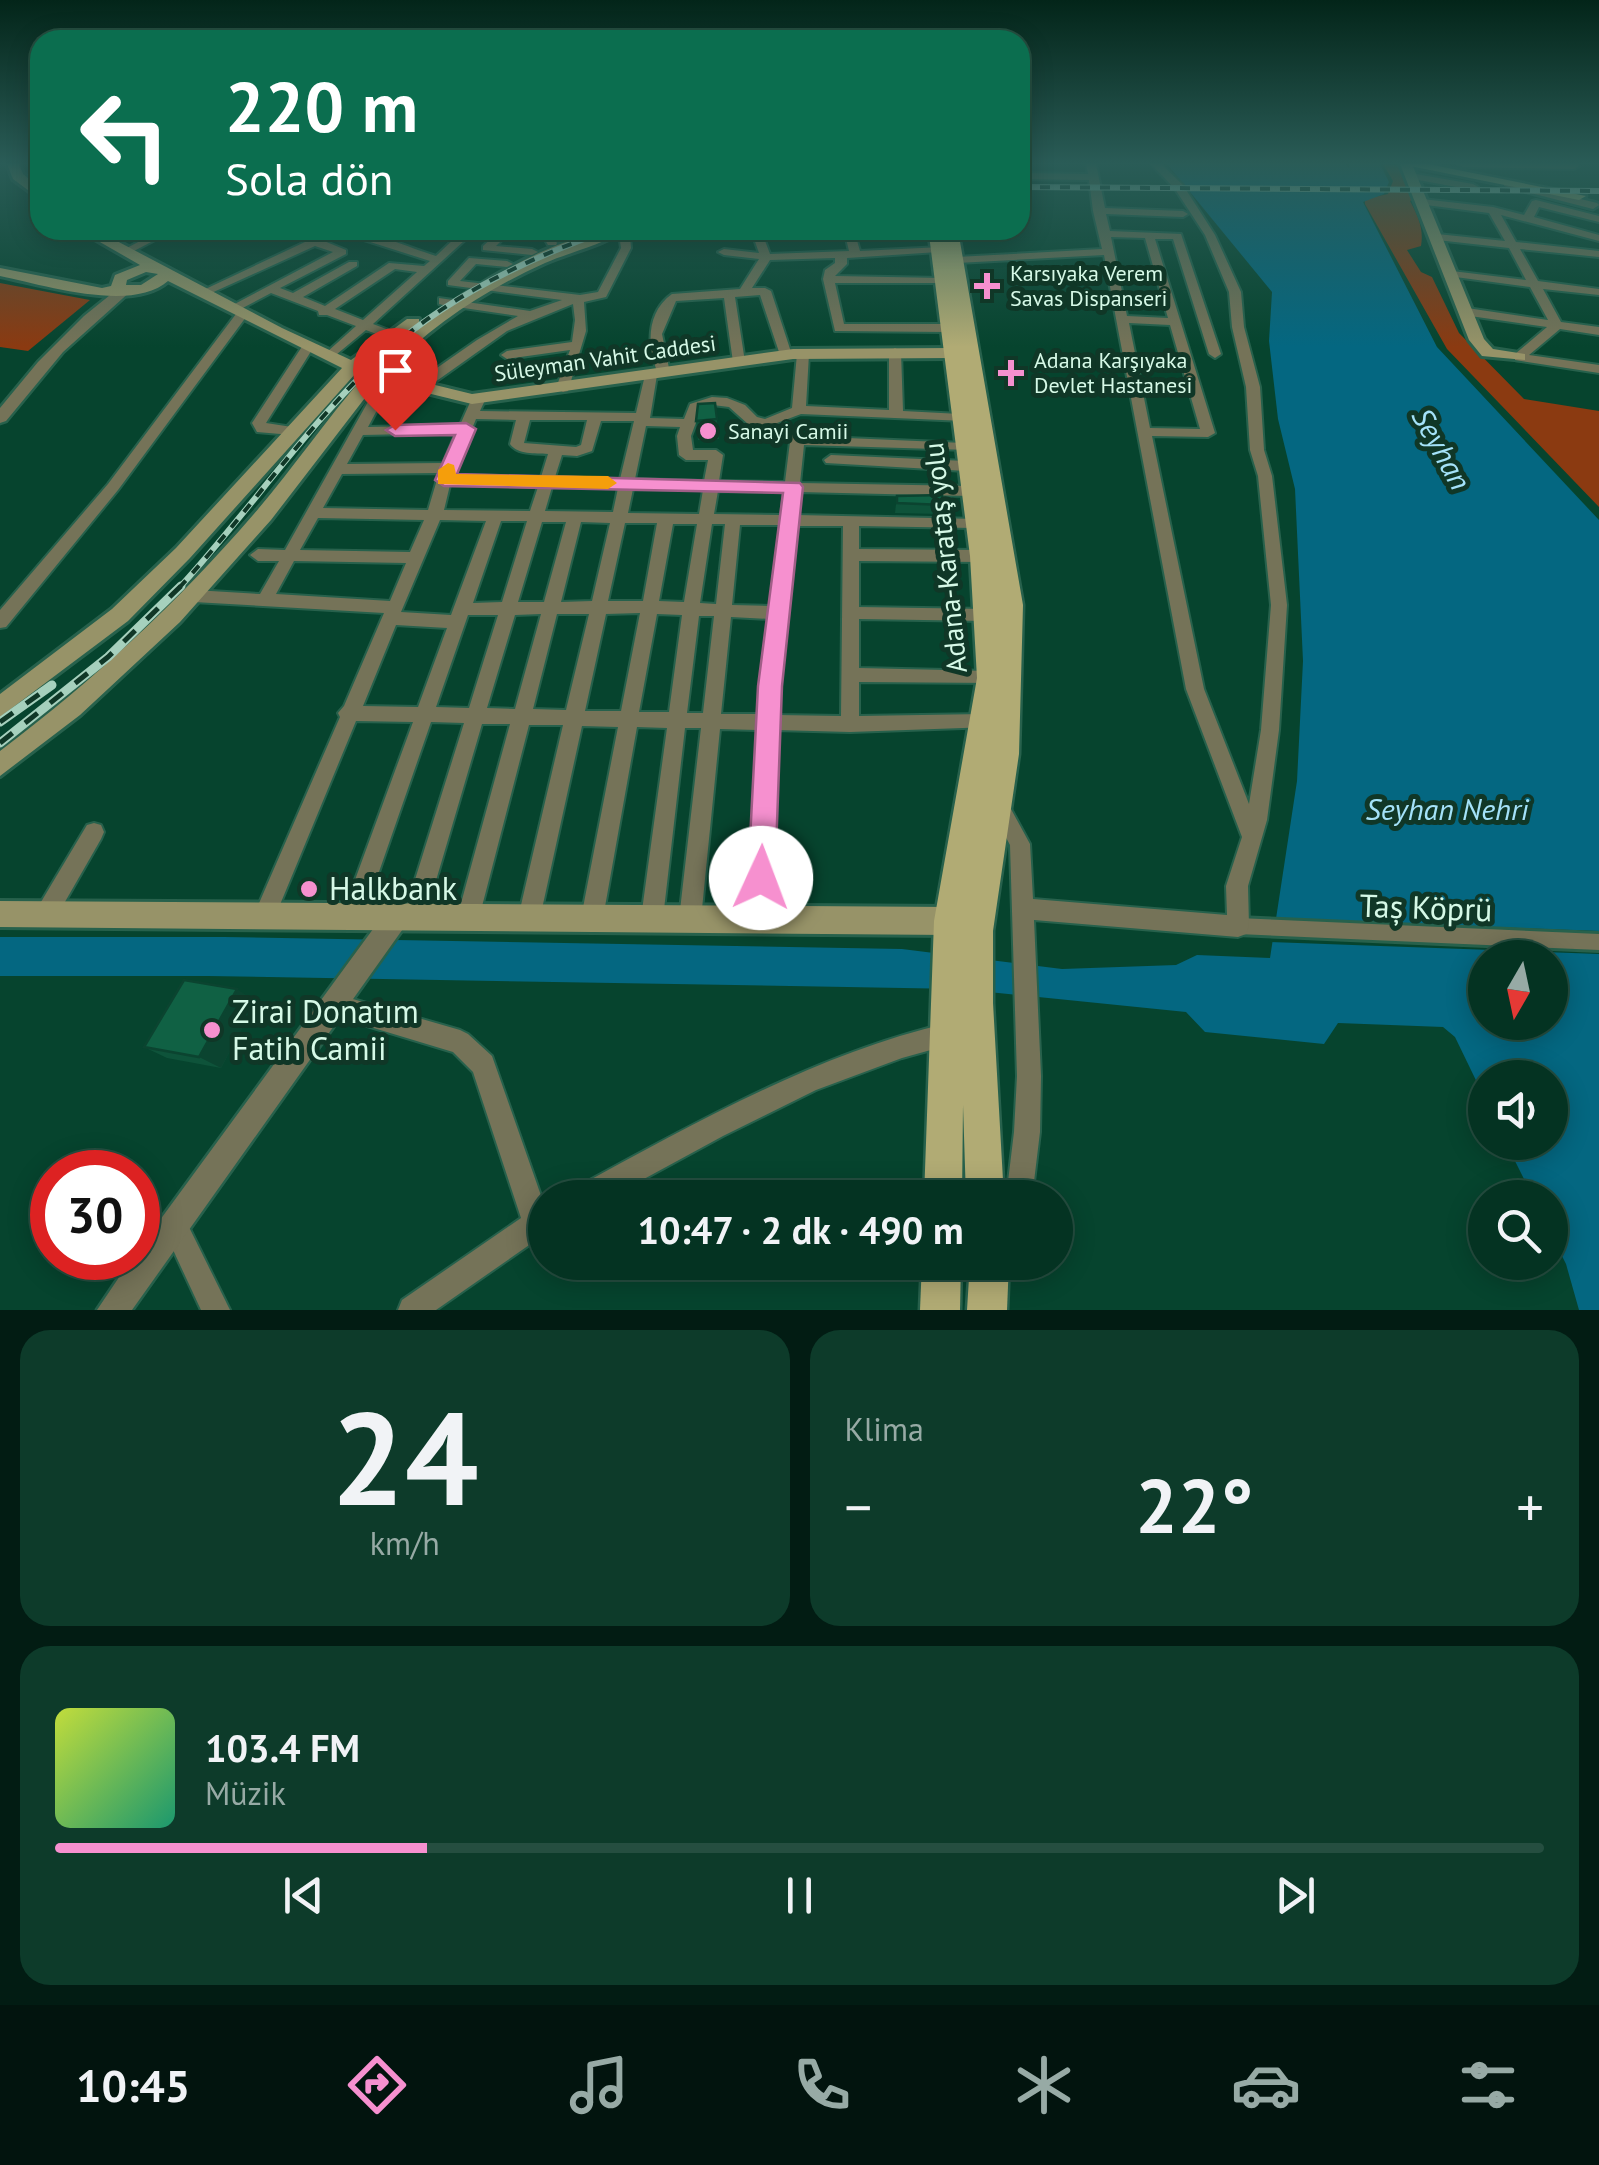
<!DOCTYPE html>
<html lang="tr">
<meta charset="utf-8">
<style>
body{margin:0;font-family:"PT Sans",sans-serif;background:#0d3b2a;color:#f1f3f6;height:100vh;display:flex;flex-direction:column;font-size:38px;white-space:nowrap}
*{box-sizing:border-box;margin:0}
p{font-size:32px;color:#97aaa5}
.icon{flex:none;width:55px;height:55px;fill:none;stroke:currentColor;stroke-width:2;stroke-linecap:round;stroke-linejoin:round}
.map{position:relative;height:1310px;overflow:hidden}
.side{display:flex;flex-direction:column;gap:20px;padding:20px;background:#021c13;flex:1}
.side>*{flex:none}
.guide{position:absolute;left:30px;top:30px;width:1000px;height:210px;border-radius:30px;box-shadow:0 5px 25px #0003,0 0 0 2px #254e40;background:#0b6e4f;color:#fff;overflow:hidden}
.needle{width:65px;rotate:189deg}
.buttons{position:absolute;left:1468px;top:940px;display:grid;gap:20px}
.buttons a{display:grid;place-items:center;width:100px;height:100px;border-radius:50%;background:#043322;box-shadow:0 5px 25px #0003,0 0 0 2px #254e40;font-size:50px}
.speed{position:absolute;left:30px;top:1150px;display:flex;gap:20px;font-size:50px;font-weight:700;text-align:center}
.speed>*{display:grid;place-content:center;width:130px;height:130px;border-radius:50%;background:#043322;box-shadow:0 5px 25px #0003,0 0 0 2px #254e40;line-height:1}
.speed .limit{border:15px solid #d22;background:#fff;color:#111}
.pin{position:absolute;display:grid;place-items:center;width:85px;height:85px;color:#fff;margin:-102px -42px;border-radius:50% 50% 50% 0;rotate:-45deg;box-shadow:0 0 10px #0007}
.pin .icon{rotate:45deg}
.me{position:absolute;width:110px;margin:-55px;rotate:2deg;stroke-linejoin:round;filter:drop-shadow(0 0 8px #0008)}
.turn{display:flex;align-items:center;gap:35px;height:210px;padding:0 30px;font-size:45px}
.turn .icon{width:130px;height:130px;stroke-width:2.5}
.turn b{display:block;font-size:70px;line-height:85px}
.big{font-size:75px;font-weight:700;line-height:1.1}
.side .tile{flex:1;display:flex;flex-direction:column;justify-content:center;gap:15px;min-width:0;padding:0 35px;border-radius:30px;background:#0d3b2a}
.side .dial{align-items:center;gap:0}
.dial b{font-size:130px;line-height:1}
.song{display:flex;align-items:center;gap:30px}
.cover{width:120px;height:120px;border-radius:15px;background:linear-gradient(135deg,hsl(70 70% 55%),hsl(160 70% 35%))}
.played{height:10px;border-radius:5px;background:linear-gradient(90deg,#f690cf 25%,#254e40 25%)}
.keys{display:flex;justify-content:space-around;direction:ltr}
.heat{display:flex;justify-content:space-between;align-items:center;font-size:55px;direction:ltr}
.side .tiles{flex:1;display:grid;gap:20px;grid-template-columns:1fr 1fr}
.tile:last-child{grid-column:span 2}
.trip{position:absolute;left:528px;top:1180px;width:545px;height:100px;border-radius:50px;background:#043322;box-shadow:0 5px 25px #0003,0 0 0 2px #254e40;font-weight:700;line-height:100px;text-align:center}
.tabs{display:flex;height:160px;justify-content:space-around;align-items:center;background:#02140e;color:#97aaa5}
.tabs .icon{width:70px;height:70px}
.tabs .on{color:#f690cf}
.tabs b{font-size:45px;color:#f1f3f6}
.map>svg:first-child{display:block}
.green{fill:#8b3a11}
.water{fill:#046781;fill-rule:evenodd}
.pier{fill:#06442e}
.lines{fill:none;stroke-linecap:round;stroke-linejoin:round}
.pedestrian-casing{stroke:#27614c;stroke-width:6}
.minor-casing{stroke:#27614c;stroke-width:4}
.tertiary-casing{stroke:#27614c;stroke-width:5}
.secondary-casing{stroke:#27614c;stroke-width:6}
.primary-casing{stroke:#27614c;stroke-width:5}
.pedestrian{fill:#757358;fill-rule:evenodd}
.minor{fill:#757358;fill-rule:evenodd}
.tertiary{fill:#757358;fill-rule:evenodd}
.secondary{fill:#979368;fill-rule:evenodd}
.primary{fill:#b1ab74;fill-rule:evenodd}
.rail-far1-casing{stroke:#a6d0bd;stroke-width:6}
.rail-casing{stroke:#a6d0bd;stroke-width:9}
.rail-far1{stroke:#103727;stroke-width:4;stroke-dasharray:10;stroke-linecap:butt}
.rail{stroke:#103727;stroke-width:5;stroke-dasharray:16;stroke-linecap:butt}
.wall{fill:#0e533a}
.shaded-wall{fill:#0b4430}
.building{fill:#106144;stroke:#0b4430;stroke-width:2.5}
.route{fill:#f690cf;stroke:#a05e87;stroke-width:2.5}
.slow{fill:#f59e0b}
.poi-dot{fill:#f690cf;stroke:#103727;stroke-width:4}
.labels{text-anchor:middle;stroke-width:10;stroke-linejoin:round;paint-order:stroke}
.far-poi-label{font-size:22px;fill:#d6f9e7;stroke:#103727;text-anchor:start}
.far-street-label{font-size:22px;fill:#d6f9e7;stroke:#103727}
.street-label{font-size:28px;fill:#d6f9e7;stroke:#103727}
.water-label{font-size:30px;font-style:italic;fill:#a4e2f9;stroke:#103727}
.near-poi-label{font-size:32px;fill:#d6f9e7;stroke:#103727;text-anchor:start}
.near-street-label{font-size:32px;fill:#d6f9e7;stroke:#103727}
</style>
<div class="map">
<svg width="1599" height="1310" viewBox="0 0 1599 1310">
<rect width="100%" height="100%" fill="#06442e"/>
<g class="green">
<path d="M1383 164 1401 166 1415 199 1410 201C1418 216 1424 229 1421 246L1407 250 1421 272 1432 277 1459 333 1524 399 1599 411V507L1447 349 1365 204V199L1388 194 1393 181Z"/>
<polygon points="0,283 90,300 28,351 0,347"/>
</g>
<path class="water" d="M1167 164H1346L1349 168V164H1380L1389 182 1384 194 1363 202 1437 347 1599 520V1310H1579L1566 1264 1550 1232V1198L1533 1197 1506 1143 1550 1142V1078H1485V1099L1455 1037 1443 1027 1338 1023 1324 1044 1205 1032 1186 1012 959 989 208 976H0V937H224L902 949 1062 969 1176 965 1197 955 1270 958 1297 781 1303 661 1295 489 1278 419 1269 341 1272 292ZM1485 958H1550V1022H1485Z"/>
<polygon class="pier" points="1271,919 1599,931 1599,954 1268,942"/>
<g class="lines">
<defs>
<polygon id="pedestrian" points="1238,918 1599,934 1599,950 1238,934 1232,931 1230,926 1232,921"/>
<g id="minor">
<path d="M1086 164H1096L1105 208 1183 211 1188 214 1183 217 1106 214 1110 231 1181 234 1221 354 1215 358 1209 354 1173 239H1155L1215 433 1208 437 1152 436 1204 689 1249 804 1261 730 1271 605 1258 476 1250 450 1246 387 1232 327 1229 292 1205 235 1175 189 1151 164H1161L1183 185 1215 235 1241 292 1244 327 1260 387 1264 450 1272 476 1287 605 1279 730 1267 820 1248 886 1249 926 1246 934 1238 937 1034 920 1041 1076 1040 1132 1032 1198H1006L1014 1132 1017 1076 1010 845 988 804 991 798 998 795 1005 798 1030 844 1033 899 1227 915 1226 886 1242 837 1186 689 1104 255 957 263 951 260 957 257 1102 249 1093 211 1089 180 1020 179V173L1088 174ZM1111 237 1145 238 1168 318 1127 316ZM1129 323 1170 325 1200 429 1150 428Z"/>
<polygon points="1458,164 1577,164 1579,166 1574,169 1463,167"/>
<polygon points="1410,173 1473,184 1478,187 1473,190 1407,178 1405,176"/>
<polygon points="1422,199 1493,207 1524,215 1532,201 1536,200 1599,216 1599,222 1539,207 1534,217 1599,235 1599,241 1501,215 1516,242 1599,251 1599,257 1520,249 1538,281 1599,289 1599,295 1543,289 1561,322 1599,327 1599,335 1560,329 1529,355 1599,365 1599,373 1515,360 1515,354 1547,327 1463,315 1461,312 1467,308 1548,320 1530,287 1448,276 1448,272 1452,271 1526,280 1509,248 1437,240 1432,237 1437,234 1505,241 1489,213 1418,204 1417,202"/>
<polygon points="161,230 174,230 132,252 123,250"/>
<path d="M279 230H294L314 238C353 220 397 244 436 256L456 237 434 230 462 232 476 230 373 324 397 333V339H389L366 330 331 359 325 355 327 352 356 326 327 315H319L318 311 271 293 237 311 227 308 333 252 315 246 207 295 197 293 305 242ZM342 233 430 261 424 266 389 263 325 306 303 297 357 266V262H349L293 293 280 288 346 254V250L324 241ZM395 269 417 272 363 320 335 309Z"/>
<polygon points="501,230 512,230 496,246 532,249 538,252 532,255 483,250 483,246"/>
<polygon points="539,230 549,230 557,243 556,245 548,245"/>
<polygon points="630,230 658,230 630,236 631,248 606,297 584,302 586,331 568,391 563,392 556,388 570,350 507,359 501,355 507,351 572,342 575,320 573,304 507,331 421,392 411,392 411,386 477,340 518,316 443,305 439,304 439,298 530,311 562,300 448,285 448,281 469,258 507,261 513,264 507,267 476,264 460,281 580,295 598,292 621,248 619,234"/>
<path d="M751 230H761L770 254 849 251 844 230H854L860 251 942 247V251L938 252 847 258V264L835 276 942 278 946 279V283H835L844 324H947L953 328 947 332 835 331 823 279 825 270 835 263V258L770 260 752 288H765L771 291 792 355 790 358 780 355 760 295 735 297 745 362 739 366 733 362 724 298 676 301 662 334 670 373 664 377 659 376C647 349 645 313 672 294L740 289 759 259 724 255 718 252 724 249 759 253Z"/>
<polygon points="239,310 249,313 118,490 6,627 0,628 0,610 108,484"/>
<polygon points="309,341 315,345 266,423 292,427 299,431 292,435 257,432 252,423 305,342"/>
<path d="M895 348 901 352 903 411 960 414 967 418 965 421 801 414 777 423 800 436 964 443 971 447 969 450 804 445 800 483 970 486 977 491 970 496 799 492 797 515 978 519 981 523 973 528 859 526V549L981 550 989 556 981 562 859 561V607L987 609 995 615 987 621 859 619V668L990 671 996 673 999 678 996 683 859 682V716L984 714 991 717 993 722 991 727 850 732 776 730 771 918 768 925 760 928 752 925 749 918 757 730 720 729 701 919 698 926 690 930 682 926 679 919 701 728H685L663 918 660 925 652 928 644 925 641 918 667 728 637 727 603 918 600 925 592 928 584 925 581 918 618 727 582 726 540 918 537 925 529 928 521 925 518 918 563 725H529L479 918 476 925 468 928 460 925 457 918 510 724H482L425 918 422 925 414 928 406 925 403 918 464 723 431 722 363 918 360 925 352 928 344 925 341 918 413 722 356 721 272 924 264 927 256 924 253 917 340 717 338 713 344 706 384 613 194 602 186 596 194 590 260 594 279 561H258L250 555 258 549 285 550 369 400 358 392V386H368L383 399 368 427 460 425 472 398 479 394 486 398 480 411 636 413 645 375 651 371 657 375 650 418 684 419 690 404 712 397 727 398 745 405 757 417 765 419 792 408 797 354 803 350 809 354 806 406 889 410V352ZM713 405 729 407 748 424 762 427 790 442 785 482 719 481 723 455 716 450H693L691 436 701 409ZM476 419 516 420 510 444C518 455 535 453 548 454L541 477 453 475ZM530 420H587L581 445 576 447 524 443ZM601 421H634L620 479 555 477 562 455 577 456 592 451ZM646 426 680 427 677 436 679 455 686 460H708L704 481 635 479ZM456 433 443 463 347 464 363 435ZM439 473 428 510 323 508 342 474ZM450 485 538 487 530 511 444 510ZM552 487 618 488 613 512 545 511ZM633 489 703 490 699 514 628 513ZM718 491 784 492 781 515 714 514ZM318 518 424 520 410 552 300 550ZM440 520 486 521 451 615 401 612ZM501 521H527L502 602 473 603ZM542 522H566L544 602H518ZM581 522 610 523 592 601 561 602ZM625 523H657L643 601H608ZM673 524H697L684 602 659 601ZM712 524H725L716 604 700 603ZM740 525H780L771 606 732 605ZM796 526H843L841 716 777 715ZM294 561 406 563 390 601 276 594ZM640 613 621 711H585L606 614ZM541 614 515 709 487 708 515 615ZM557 614H589L566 710 533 709ZM657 614 682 615 669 712H639ZM468 615H498L469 708 436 707ZM699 616H714L703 713H687ZM731 617 770 619 759 714H721ZM396 625 447 628 418 707 363 706Z"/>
<polygon points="831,455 966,461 973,466 966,471 826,463 824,460"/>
<polygon points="94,823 101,825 104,832 101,839 54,921 46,924 38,921 35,914 38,907 87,825"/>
<polygon points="332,993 460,1030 468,1034 492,1056 545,1207 545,1234 436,1310 398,1310 402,1300 521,1218 473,1072 453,1052 324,1013 320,1005 324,997"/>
<path d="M948 1023 956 1027 960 1035 956 1043 902 1058 816 1090 723 1136 609 1198H569L573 1189C694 1124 813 1055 948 1023Z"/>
<polygon points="174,1211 183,1215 230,1310 201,1310 161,1224 165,1215"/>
</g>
<g id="tertiary">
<polygon points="1508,181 1597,203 1599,205 1593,209 1504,186 1504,182"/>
<polygon points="120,287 132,290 63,352 6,421 0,423 0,408 38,362 84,316"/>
<polygon points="396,906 405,910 408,918 405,926 132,1310 97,1310 132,1258 138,1258 138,1250 387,910"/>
</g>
<g id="secondary">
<polygon points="7,164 19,164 23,174 40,188 40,199 13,179"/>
<polygon points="1400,164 1412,164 1484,339 1493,349 1525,354 1525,360 1482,356 1469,340"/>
<path d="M79 230H96L282 328 351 360 407 319H419V325L365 365 372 368C424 315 549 230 624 230 603 245 570 252 545 263 485 290 431 325 386 373L472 394 793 349 951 348 959 353 951 358 793 359 472 404 378 381 271 520 180 622 80 715 0 776V751C93 681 177 603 253 515 292 470 325 421 364 376L356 373 190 558 128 621 0 717V694L112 609 176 548 342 368 168 281C132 313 44 285 0 276V268L102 288 111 286 115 275 140 265ZM146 272 158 274 141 285H126L127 280Z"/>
<polygon points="0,901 950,907 960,911 964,921 960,931 950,935 0,927"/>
</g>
<g id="primary">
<polygon points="1400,164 1428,164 1586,196 1579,200"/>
<polygon points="937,230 958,230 1023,605 1019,754 993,931 993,1003 1004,1198 966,1198 963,1105 962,1198 924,1198 934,921 977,678 970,556 929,235"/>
<polygon points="922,1262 961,1262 960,1310 920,1310"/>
<polygon points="970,1262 1009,1262 1007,1310 967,1310"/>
</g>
</defs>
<use href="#pedestrian" class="pedestrian-casing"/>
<use href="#minor" class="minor-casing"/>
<use href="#tertiary" class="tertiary-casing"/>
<use href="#secondary" class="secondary-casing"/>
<use href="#primary" class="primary-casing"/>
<use href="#pedestrian" class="pedestrian"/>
<use href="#minor" class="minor"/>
<use href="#tertiary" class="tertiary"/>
<use href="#secondary" class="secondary"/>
<use href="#primary" class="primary"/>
<defs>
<g id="rail-far1">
<polyline points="1020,187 1599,191"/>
<path d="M179 588C249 512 308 423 384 354 448 296 528 258 609 230"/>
</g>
<g id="rail">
<polyline points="0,722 52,685"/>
<polyline points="0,743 108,657 181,586"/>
</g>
</defs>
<use href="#rail-far1" class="rail-far1-casing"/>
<use href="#rail" class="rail-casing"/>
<use href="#rail-far1" class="rail-far1"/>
<use href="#rail" class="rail"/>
</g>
<g class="wall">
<polygon points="715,403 719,439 698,440 696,421"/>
<polygon points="897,496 943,505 942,514 895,513"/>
<polygon points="256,1002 221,1068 167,1058 144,1047"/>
</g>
<polygon class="shaded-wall" points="237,989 256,1002 221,1068 199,1057"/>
<g class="building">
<polygon points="715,403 717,419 696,421 698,404"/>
<polygon points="942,495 943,505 897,503 897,496"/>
<polygon points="184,980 237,989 199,1057 144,1047"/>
</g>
<linearGradient id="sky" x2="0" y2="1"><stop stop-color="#032519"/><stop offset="0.47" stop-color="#2a5c57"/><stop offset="1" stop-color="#2a5c57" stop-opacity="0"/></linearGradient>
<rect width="1599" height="347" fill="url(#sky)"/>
<polygon class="route" points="466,423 476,429 457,474 800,483 803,487 782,686 775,878 771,888 761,891 752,888 748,878 758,686 783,493 444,486 435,480 455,435 395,436 386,430 395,425"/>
<polygon class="slow" points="448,463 454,465 456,474 608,476 617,483 608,489 438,484 438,470"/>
<g class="poi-dot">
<path d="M982 271h10v10h10v10h-10v10h-10v-10h-10v-10h10z"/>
<path d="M1006 358h10v10h10v10h-10v10h-10v-10h-10v-10h10z"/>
<circle cx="708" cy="431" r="10"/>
<circle cx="309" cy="889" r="10"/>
<circle cx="212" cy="1030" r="10"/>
</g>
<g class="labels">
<g class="far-poi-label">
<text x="1010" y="281">Karsıyaka Verem<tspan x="1010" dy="25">Savas Dispanseri</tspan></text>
<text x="1034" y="368">Adana Karşıyaka<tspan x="1034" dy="25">Devlet Hastanesi</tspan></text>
<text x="728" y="439">Sanayi Camii</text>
</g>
<g class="far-street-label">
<text transform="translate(605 358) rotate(-8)" y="8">Süleyman Vahit Caddesi</text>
</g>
<g class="street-label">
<text transform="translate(945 558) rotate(-96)" y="10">Adana-Karataş yolu</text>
</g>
<g class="water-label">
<text transform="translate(1441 449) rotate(61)" y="10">Seyhan</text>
<text x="1447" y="820">Seyhan Nehri</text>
</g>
<g class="near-poi-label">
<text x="329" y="900">Halkbank</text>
<text x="232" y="1023">Zirai Donatım<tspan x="232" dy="37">Fatih Camii</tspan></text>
</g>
<g class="near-street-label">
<text transform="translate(1426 908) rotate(2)" y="11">Taș Köprü</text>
</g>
</g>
</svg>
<div class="buttons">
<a><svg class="needle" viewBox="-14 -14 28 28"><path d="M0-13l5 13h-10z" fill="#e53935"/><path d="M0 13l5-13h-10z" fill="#97aaa5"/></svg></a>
<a><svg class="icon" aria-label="sound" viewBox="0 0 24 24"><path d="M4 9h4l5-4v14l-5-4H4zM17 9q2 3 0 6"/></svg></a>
<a><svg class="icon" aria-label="search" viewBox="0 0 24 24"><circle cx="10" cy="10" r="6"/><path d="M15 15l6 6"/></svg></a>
</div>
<div class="speed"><div class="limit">30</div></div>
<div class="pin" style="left:395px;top:430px;background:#d93025"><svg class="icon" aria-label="arrive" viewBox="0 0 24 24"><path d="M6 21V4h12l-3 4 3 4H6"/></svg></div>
<svg class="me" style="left:761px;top:878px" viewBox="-20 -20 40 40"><circle r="19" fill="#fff"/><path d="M0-13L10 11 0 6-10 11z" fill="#f690cf"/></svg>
<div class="trip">10:47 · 2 dk · 490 m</div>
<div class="guide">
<div class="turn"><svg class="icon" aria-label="left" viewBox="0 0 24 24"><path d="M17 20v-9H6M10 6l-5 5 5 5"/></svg><div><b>220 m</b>Sola dön</div></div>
</div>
</div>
<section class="side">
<div class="tiles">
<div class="tile dial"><b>24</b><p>km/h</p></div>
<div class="tile"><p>Klima</p>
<div class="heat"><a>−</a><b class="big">22°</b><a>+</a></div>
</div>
<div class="tile">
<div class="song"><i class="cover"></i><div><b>103.4 FM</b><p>Müzik</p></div></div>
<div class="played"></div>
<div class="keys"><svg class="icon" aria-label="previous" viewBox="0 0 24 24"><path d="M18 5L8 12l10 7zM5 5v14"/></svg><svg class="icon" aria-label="pause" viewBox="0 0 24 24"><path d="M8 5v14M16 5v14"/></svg><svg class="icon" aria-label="next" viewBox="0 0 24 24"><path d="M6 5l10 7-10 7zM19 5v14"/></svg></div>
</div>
</div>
</section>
<nav class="tabs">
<b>10:45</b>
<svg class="icon on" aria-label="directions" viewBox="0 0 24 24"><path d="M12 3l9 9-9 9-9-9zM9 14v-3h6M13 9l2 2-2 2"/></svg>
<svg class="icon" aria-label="music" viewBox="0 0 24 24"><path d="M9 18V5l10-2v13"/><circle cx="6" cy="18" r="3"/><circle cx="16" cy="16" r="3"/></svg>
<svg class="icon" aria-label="phone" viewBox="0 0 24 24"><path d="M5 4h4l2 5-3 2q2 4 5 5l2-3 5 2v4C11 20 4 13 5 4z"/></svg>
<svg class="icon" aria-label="climate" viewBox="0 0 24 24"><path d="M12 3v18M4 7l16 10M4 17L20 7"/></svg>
<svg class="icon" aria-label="car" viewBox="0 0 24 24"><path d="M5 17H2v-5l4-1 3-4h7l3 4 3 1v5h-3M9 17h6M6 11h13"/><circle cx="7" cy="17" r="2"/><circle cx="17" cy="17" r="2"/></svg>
<svg class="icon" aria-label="filters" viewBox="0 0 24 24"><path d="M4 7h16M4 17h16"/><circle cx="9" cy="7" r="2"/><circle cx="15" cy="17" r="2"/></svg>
</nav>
